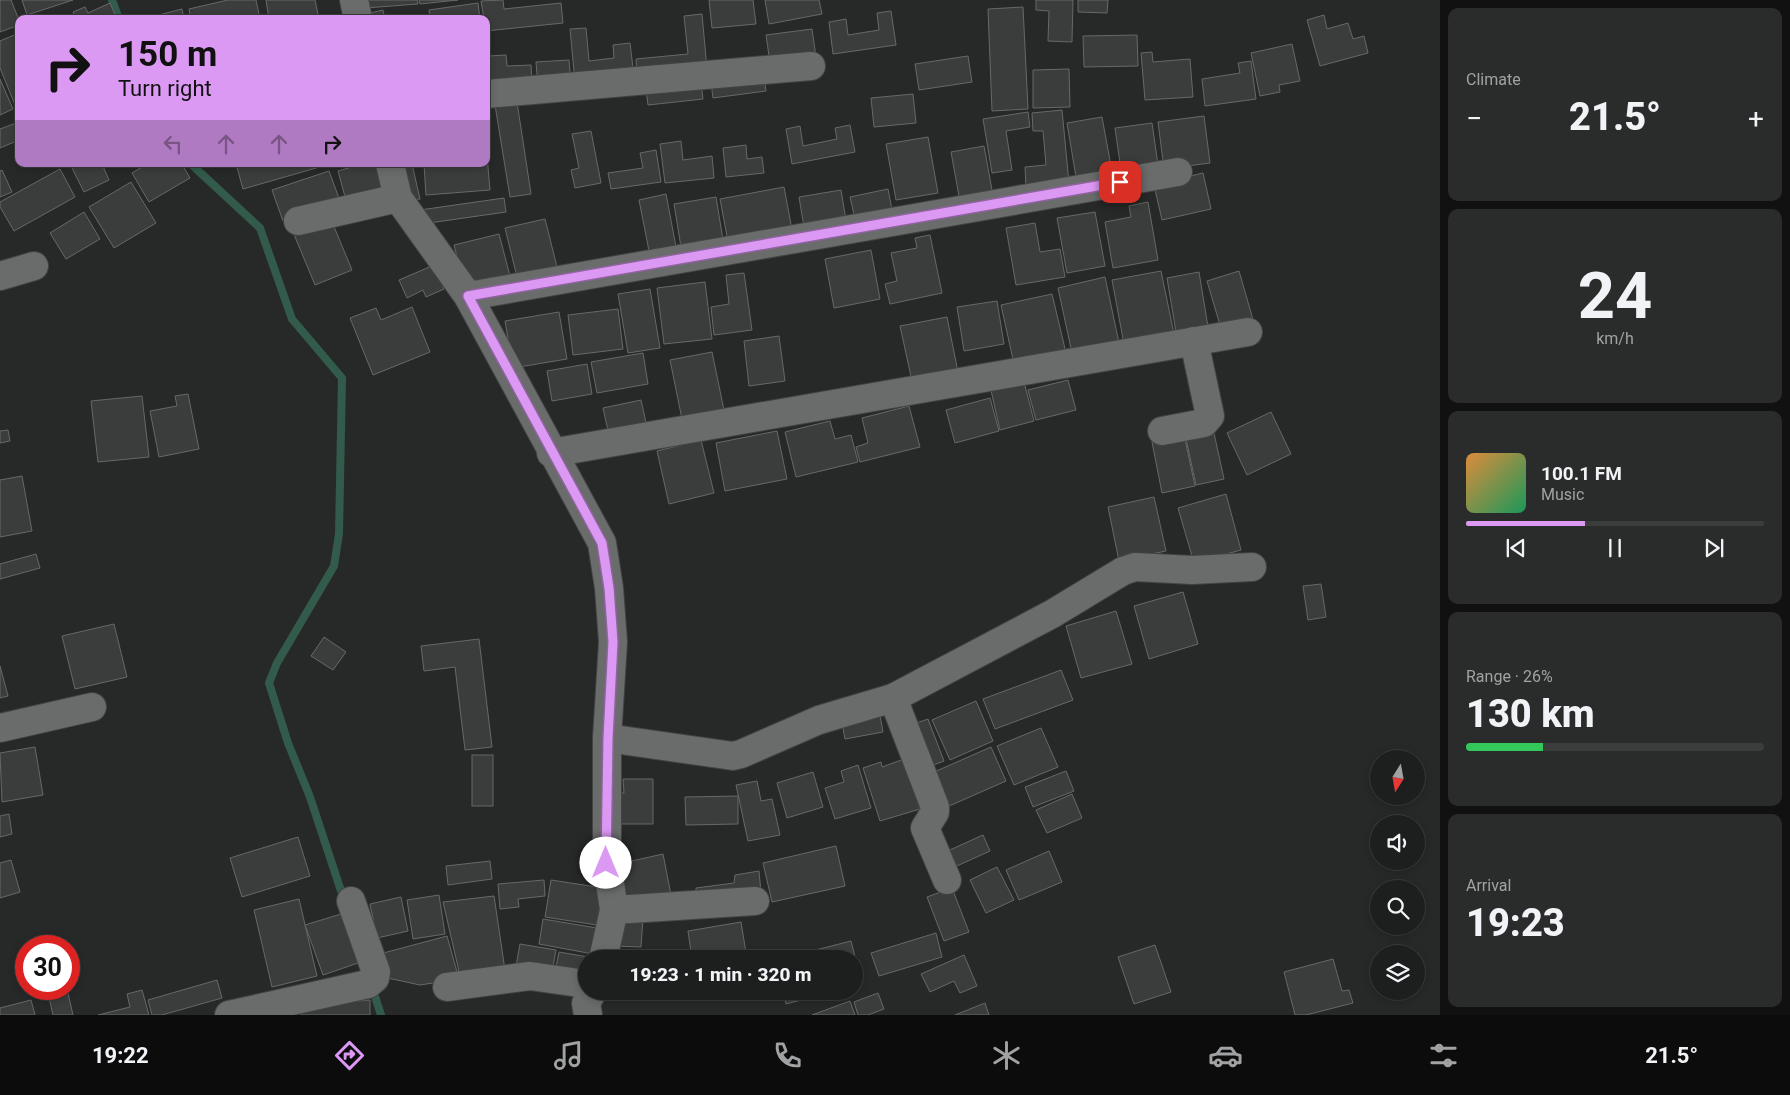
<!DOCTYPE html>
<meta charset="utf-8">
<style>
body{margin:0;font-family:Roboto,sans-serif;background:#2a2c2b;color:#f1f3f6;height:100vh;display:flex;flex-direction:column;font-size:19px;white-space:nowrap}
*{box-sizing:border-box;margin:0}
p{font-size:16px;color:#a0a2a4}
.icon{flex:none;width:28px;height:28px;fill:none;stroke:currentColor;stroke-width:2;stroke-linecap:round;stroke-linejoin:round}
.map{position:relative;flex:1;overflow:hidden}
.sheet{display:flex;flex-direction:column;gap:8px;padding:8px;background:#101110;width:350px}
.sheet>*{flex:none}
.top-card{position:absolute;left:15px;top:15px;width:475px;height:152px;border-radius:10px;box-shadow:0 2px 8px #0003,0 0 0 1px #3b3d3c;background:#dc99f4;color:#111;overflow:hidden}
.needle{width:32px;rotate:191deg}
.controls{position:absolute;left:1370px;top:750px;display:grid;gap:10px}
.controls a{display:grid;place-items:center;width:55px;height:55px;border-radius:50%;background:#1d1f1e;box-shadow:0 2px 8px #0003,0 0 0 1px #3b3d3c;font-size:25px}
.speed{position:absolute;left:15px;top:935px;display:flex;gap:10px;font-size:25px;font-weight:700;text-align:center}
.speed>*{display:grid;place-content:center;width:65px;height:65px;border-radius:50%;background:#1d1f1e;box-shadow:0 2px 8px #0003,0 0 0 1px #3b3d3c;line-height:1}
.speed .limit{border:8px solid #d22;background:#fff;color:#111}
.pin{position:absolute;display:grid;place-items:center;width:42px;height:42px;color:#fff;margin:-21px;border-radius:10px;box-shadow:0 2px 8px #0006}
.me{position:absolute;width:55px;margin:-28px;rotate:0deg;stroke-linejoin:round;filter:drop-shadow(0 0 4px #0008)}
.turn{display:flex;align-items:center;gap:18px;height:105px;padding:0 20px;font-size:22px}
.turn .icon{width:65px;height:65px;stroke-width:2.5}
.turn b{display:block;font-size:35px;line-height:42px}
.lanes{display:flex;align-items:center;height:48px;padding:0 20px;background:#0003;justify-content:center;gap:25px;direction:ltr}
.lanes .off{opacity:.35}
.big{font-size:38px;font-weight:800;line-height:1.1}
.sheet .widget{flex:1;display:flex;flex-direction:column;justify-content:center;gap:8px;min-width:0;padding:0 18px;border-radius:10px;background:#2a2c2b}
.sheet .dial{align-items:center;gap:0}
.dial b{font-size:65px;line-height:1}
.song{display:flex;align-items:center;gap:15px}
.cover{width:60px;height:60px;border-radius:8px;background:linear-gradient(135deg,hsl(30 70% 55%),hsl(150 70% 35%))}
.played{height:5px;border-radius:2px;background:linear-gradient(90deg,#dc99f4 40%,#3b3d3c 40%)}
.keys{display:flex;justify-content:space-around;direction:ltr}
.heat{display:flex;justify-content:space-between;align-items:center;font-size:28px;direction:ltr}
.charge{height:8px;border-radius:4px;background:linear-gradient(90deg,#34c759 26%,#3b3d3c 0)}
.trip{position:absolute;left:578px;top:950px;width:285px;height:50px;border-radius:25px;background:#1d1f1e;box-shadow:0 2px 8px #0003,0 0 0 1px #3b3d3c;font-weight:800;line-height:50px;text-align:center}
.tab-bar{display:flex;height:80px;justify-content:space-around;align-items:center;background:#0c0c0c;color:#a0a2a4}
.tab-bar .icon{width:35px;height:35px}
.tab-bar .current{color:#dc99f4}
.tab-bar b{font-size:22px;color:#f1f3f6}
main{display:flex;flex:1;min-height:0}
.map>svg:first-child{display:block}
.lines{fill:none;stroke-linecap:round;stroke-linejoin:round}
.stream{stroke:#325b4b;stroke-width:8}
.building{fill:#3b3d3c;stroke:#666968}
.minor-casing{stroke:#424443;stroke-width:30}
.minor{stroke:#696c6b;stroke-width:28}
.route-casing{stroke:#8f639f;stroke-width:12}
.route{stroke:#dc99f4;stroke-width:9}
</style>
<main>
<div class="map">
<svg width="1440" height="1015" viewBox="0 0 1440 1015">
<rect width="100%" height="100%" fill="#272928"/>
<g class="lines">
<g class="stream">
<polyline points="112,0 119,19"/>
<polyline points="191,164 260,228 292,319 342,378 339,534 334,566 277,663 269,683 288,743 310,797 344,900"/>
<polyline points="372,987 381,1015"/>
</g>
</g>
<g class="building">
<polygon points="0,0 11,0 19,20 19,25 0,32"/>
<polygon points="22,0 73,0 27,15"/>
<polygon points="228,0 256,0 260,19 191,19 189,9"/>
<polygon points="266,0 315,0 319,19 269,19"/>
<polygon points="364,0 417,0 418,4 365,8"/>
<polygon points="419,0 458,0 420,4"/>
<polygon points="503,0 504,9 561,3 563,23 486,31 486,19 484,19 481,1"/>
<polygon points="709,0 753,0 756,24 712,28"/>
<polygon points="765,0 819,0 822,14 769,24"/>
<polygon points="1036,0 1073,0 1072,42 1048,41 1049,11 1036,10"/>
<polygon points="1078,0 1108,0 1107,13 1078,12"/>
<polygon points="110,3 117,19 76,19 73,12 85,7 88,13"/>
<polygon points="478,3 480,19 430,19 429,10"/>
<polygon points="1023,7 1028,109 992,111 988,9"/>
<polygon points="182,9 184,19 143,19"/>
<polygon points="383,10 385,19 362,19 361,15"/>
<polygon points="891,11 896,45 833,54 829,22 846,19 848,35 879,30 877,13"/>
<polygon points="702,14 707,69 637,76 636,59 688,54 684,16"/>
<polygon points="1324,15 1327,29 1348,23 1353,39 1364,36 1368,53 1320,66 1307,20"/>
<polygon points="586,28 589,61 614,58 613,45 630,43 634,76 575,82 570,29"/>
<polygon points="812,29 816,57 770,63 766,35"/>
<polygon points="19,33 19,103 15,105 0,68 0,41"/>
<polygon points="1137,35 1138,66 1084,67 1083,36"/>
<polygon points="1292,44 1300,81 1279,85 1280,92 1260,96 1251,53"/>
<polygon points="1152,52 1153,62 1190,59 1193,97 1145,100 1141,53"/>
<polygon points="506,55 507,66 531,65 532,86 490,88 488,56"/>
<polygon points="968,56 972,82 919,90 915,64"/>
<polygon points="569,60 571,84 538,86 536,62"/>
<polygon points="1251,61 1256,99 1205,106 1202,79 1240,73 1238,63"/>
<polygon points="1069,69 1070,107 1033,108 1033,70"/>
<polygon points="764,75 766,91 713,98 711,83"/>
<polygon points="0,79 13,109 0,115"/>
<polygon points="701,83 703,99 648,105 646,88"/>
<polygon points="913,94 916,123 874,127 871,98"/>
<polygon points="517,102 531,194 510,197 495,105"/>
<polygon points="1062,110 1069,183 1026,187 1025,167 1046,165 1043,131 1033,131 1032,113"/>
<polygon points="1028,112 1030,127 1006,131 1012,170 992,173 983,119"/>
<polygon points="1204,116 1210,163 1164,169 1158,122"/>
<polygon points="1102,117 1113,177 1077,183 1067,123"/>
<polygon points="19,122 19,140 0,148 0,129"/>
<polygon points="1152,123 1159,172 1122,177 1115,128"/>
<polygon points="850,125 855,152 792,164 786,129 800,126 803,146 837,139 835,128"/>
<polygon points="591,131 601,183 575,188 571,170 579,168 572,134"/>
<polygon points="928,137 938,193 896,200 886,144"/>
<polygon points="681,141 683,160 712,156 714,178 665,183 660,144"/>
<polygon points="486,144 490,190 426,195 424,164 486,164"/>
<polygon points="746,145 747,159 762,157 764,173 726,177 723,148"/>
<polygon points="984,146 994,201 961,207 951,152"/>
<polygon points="656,150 661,182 611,189 608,173 643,168 640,153"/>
<polygon points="70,164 102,164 109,180 84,192"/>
<polygon points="147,164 182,164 190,178 149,202 132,173"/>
<polygon points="236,164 322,164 323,166 243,189"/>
<polygon points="362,164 377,164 385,194 347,204 338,171"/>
<polygon points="394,164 412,164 420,199 403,202"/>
<polygon points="60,169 75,197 14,231 0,207 0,202"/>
<polygon points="2,170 12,192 0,197 0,171"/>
<polygon points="329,171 340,201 283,221 272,190"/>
<polygon points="1203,173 1211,209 1162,220 1154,185"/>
<polygon points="131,182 156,223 114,248 89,207"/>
<polygon points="784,187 793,235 729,247 720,199"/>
<polygon points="888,189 893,215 856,223 850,197"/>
<polygon points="841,190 847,226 805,233 799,197"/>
<polygon points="666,194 677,252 650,256 639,200"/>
<polygon points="716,197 724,246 682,253 674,204"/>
<polygon points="504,198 506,212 422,224 420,210"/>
<polygon points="1148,202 1158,260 1113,268 1105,222 1131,217 1129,206"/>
<polygon points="84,212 100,239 66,259 50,233"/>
<polygon points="1095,212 1105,266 1067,273 1057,218"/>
<polygon points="330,217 352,270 315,285 293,232"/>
<polygon points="545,219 558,271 518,281 505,228"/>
<polygon points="1035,223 1040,252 1060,249 1065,277 1016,285 1006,228"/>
<polygon points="499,234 511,280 466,291 454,245"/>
<polygon points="930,235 942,293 890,304 885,284 897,281 891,253 917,248 915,238"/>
<polygon points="871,250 880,299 834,308 825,259"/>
<polygon points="434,265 444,289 426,297 423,290 407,298 399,280"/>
<polygon points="1161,271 1174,334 1124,344 1112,280"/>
<polygon points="1239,271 1254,323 1222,332 1207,281"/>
<polygon points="1199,272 1208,327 1176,332 1167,278"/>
<polygon points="744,273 752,330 714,335 711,307 729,304 726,275"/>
<polygon points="1105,277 1119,343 1072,353 1058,288"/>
<polygon points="705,282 712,339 664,344 657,288"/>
<polygon points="650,289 660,348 628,353 618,294"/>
<polygon points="1052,294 1066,353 1014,364 1001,305"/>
<polygon points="997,301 1004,344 964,351 957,307"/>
<polygon points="412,307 430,352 373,375 350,318 376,308 381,320"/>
<polygon points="618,309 623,349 573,355 568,315"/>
<polygon points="559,312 567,359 513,368 505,321"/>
<polygon points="947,317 958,372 912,381 900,326"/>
<polygon points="779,336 785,381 749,386 744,341"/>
<polygon points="712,352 725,415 683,424 670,360"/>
<polygon points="643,353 648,384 597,393 591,362"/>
<polygon points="587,364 592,394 552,401 547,371"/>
<polygon points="1023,378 1034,421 1000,430 990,386"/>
<polygon points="1068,380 1076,410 1036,420 1028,390"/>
<polygon points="188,394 199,449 159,457 150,411 177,406 175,396"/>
<polygon points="142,396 149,457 98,462 91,401"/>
<polygon points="990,398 999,431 955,443 946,410"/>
<polygon points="641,400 647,427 609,435 603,408"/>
<polygon points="909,406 920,447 860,462 856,447 868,443 862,418"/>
<polygon points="1271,412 1291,454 1247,475 1227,433"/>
<polygon points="830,421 835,439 851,435 858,462 796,477 785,432"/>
<polygon points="8,430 10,441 0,443 0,431"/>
<polygon points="777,431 787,479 725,491 716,443"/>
<polygon points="1214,433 1224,479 1196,485 1186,439"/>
<polygon points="1184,435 1195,486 1162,493 1152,442"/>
<polygon points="701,440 714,493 669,504 657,451"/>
<polygon points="22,476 32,531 0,537 0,480"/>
<polygon points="1226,494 1241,550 1194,563 1178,508"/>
<polygon points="1154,497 1166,551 1119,561 1108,507"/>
<polygon points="36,554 40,568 0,579 0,564"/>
<polygon points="1321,584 1326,617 1308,620 1303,586"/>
<polygon points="1183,592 1198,644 1149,659 1134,606"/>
<polygon points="1116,611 1132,664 1081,678 1066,626"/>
<polygon points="114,624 127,677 75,689 62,636"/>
<polygon points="324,637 346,652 333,670 311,656"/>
<polygon points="479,639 492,747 465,750 455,667 424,671 421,646"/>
<polygon points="0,666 8,696 0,698"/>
<polygon points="1061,670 1073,700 995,729 983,699"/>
<polygon points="976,701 993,741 950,760 932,720"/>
<polygon points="880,715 883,732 845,739 842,723"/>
<polygon points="928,719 944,761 923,769 908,726"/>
<polygon points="1041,728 1058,767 1014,785 997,746"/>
<polygon points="35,747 43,795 2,802 0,753"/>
<polygon points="991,747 1006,781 940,810 925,776"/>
<rect x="472" y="755" width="21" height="51"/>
<polygon points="904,759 920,809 880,821 863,768 881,762 882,767"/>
<polygon points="858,765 871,808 835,819 825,788 844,782 841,771"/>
<polygon points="1066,771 1074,791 1033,807 1025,787"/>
<polygon points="813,772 823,807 787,818 777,783"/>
<polygon points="623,779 653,779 653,824 613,824 613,793 624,793"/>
<polygon points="757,781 761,801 772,799 780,835 748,841 736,785"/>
<polygon points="1072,794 1082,818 1047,833 1036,810"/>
<polygon points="738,796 738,824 686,825 685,797"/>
<polygon points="9,814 12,834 0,837 0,816"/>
<polygon points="983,835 990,851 948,870 941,854"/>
<polygon points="298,837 310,876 242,897 230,858"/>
<polygon points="836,846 845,886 772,902 763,863"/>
<polygon points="1049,851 1062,882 1019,900 1006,870"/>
<polygon points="663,854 672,900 628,906 614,865"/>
<polygon points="11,860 20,892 0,898 0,863"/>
<polygon points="490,861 492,879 448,885 446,866"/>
<polygon points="997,867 1014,900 986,913 970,880"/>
<polygon points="759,871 761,893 697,900 696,888 734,883 735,875"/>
<polygon points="544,880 545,896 518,899 519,907 500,909 498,884"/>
<polygon points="551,880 603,888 597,925 545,917"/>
<polygon points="952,888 969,932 944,941 927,897"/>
<polygon points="439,895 445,934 413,939 407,900"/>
<polygon points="494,896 506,977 461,980 443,902"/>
<polygon points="401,897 408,931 377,938 370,904"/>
<polygon points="299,899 317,976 272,987 254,910"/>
<polygon points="341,914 358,963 323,975 305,925"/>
<polygon points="617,917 643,918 641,947 615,946"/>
<polygon points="543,919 597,928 593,954 539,944"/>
<polygon points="741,922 747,959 692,959 688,931"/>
<polygon points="936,933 942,957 879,976 871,953"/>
<polygon points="447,936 459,979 420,985 383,977 376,955"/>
<polygon points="851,941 862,984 854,987 854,959 780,959"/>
<polygon points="520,944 556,950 552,972 516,966"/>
<polygon points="1155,945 1171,992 1134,1004 1118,957"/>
<polygon points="559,952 594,958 586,959 586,978 555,972"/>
<polygon points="964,955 977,986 960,993 954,981 930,992 921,974"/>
<polygon points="1333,959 1342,991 1349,990 1353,1003 1306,1015 1295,1015 1284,972"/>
<polygon points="217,980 222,998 162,1015 152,1015 148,1000"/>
<polygon points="47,989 67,989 73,1015 53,1015"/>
<polygon points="142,990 149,1015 98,1015 130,1007 127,994"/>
<polygon points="783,991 835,991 786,1004"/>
<polygon points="878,993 884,1009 868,1015 858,1015 854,1002"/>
<polygon points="31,1000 35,1015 0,1015 0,1008"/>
<polygon points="370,1000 370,1015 301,1015 299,1005"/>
<polygon points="850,1001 855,1015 812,1015"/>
<polygon points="985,1003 989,1015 955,1015"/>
</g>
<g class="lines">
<defs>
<g id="minor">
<polyline points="354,0 358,19"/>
<polyline points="486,94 811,66"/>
<polyline points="390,164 398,198 468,296 602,543 609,588 613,642 607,738 607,863 614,910 603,959"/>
<polyline points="298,221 398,198"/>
<polyline points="0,276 34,266"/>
<polyline points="468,296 1178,172"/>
<polyline points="1162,431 1204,423 1210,416 1194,341"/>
<polyline points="551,453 1248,332"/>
<polyline points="893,698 935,807 935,812 925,828 947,880"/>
<polyline points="0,728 92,707"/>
<polyline points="607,738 733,756 741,754 819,720 893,698 1052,614 1123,571 1135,567 1192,570 1252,567"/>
<polyline points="614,910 755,901"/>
<polyline points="447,987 530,976 586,984"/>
<polyline points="229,1015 368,984 375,978 376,972 351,901"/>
<polyline points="588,1015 586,1003 593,991"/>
</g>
</defs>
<use href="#minor" class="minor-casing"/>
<use href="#minor" class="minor"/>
</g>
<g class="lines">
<defs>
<polyline id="route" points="606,863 608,738 613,642 609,588 602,543 468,296 1120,182"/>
</defs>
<use href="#route" class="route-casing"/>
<use href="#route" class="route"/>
</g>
</svg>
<div class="controls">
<a><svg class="needle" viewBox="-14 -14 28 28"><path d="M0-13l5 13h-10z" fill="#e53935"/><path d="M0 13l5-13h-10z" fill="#a0a2a4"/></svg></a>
<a><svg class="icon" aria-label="sound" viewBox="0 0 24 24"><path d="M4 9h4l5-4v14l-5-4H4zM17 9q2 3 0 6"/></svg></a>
<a><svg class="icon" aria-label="search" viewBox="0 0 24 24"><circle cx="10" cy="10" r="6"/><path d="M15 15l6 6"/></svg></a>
<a><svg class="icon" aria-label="layers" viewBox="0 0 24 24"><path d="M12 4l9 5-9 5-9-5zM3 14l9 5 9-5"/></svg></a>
</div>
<div class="speed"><div class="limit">30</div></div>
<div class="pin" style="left:1120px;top:182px;background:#d93025"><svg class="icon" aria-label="arrive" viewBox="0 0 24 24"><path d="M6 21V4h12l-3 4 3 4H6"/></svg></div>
<svg class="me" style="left:606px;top:863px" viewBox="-20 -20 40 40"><circle r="19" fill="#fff"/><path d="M0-13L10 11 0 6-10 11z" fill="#dc99f4"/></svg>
<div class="trip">19:23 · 1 min · 320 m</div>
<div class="top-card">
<div class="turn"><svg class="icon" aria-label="right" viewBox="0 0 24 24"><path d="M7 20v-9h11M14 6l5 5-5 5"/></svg><div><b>150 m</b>Turn right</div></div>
<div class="lanes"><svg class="icon off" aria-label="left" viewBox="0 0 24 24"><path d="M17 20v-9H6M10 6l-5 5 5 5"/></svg><svg class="icon off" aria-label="ahead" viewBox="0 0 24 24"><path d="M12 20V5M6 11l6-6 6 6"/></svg><svg class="icon off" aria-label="ahead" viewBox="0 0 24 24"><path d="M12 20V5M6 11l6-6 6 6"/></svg><svg class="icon" aria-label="right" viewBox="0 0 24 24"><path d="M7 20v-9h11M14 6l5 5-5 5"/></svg></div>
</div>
</div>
<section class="sheet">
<div class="widget"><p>Climate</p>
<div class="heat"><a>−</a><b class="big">21.5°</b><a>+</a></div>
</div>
<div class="widget dial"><b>24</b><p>km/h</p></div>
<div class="widget">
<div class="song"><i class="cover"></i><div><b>100.1 FM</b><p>Music</p></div></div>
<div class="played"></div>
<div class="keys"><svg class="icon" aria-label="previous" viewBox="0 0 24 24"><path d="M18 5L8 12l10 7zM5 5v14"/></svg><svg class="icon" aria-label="pause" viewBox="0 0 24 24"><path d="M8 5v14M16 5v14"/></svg><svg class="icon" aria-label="next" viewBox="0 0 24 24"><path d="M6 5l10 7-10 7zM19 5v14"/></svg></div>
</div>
<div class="widget"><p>Range · 26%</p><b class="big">130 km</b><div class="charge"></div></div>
<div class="widget"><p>Arrival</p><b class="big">19:23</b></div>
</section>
</main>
<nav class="tab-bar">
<b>19:22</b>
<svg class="icon current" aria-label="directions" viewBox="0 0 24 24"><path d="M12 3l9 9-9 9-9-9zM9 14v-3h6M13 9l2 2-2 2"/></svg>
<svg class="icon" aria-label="music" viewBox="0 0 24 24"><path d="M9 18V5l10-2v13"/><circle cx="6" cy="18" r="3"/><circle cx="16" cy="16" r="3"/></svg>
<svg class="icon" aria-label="phone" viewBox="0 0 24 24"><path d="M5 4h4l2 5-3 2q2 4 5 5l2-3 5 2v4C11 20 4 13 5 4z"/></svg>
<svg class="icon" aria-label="climate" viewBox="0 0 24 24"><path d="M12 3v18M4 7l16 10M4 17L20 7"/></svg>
<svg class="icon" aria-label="car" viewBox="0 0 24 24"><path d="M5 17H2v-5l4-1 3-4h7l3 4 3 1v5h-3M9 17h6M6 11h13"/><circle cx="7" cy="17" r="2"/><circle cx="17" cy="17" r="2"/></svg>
<svg class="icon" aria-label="filters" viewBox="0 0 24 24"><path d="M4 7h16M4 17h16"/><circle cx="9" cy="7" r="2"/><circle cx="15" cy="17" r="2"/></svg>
<b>21.5°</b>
</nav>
